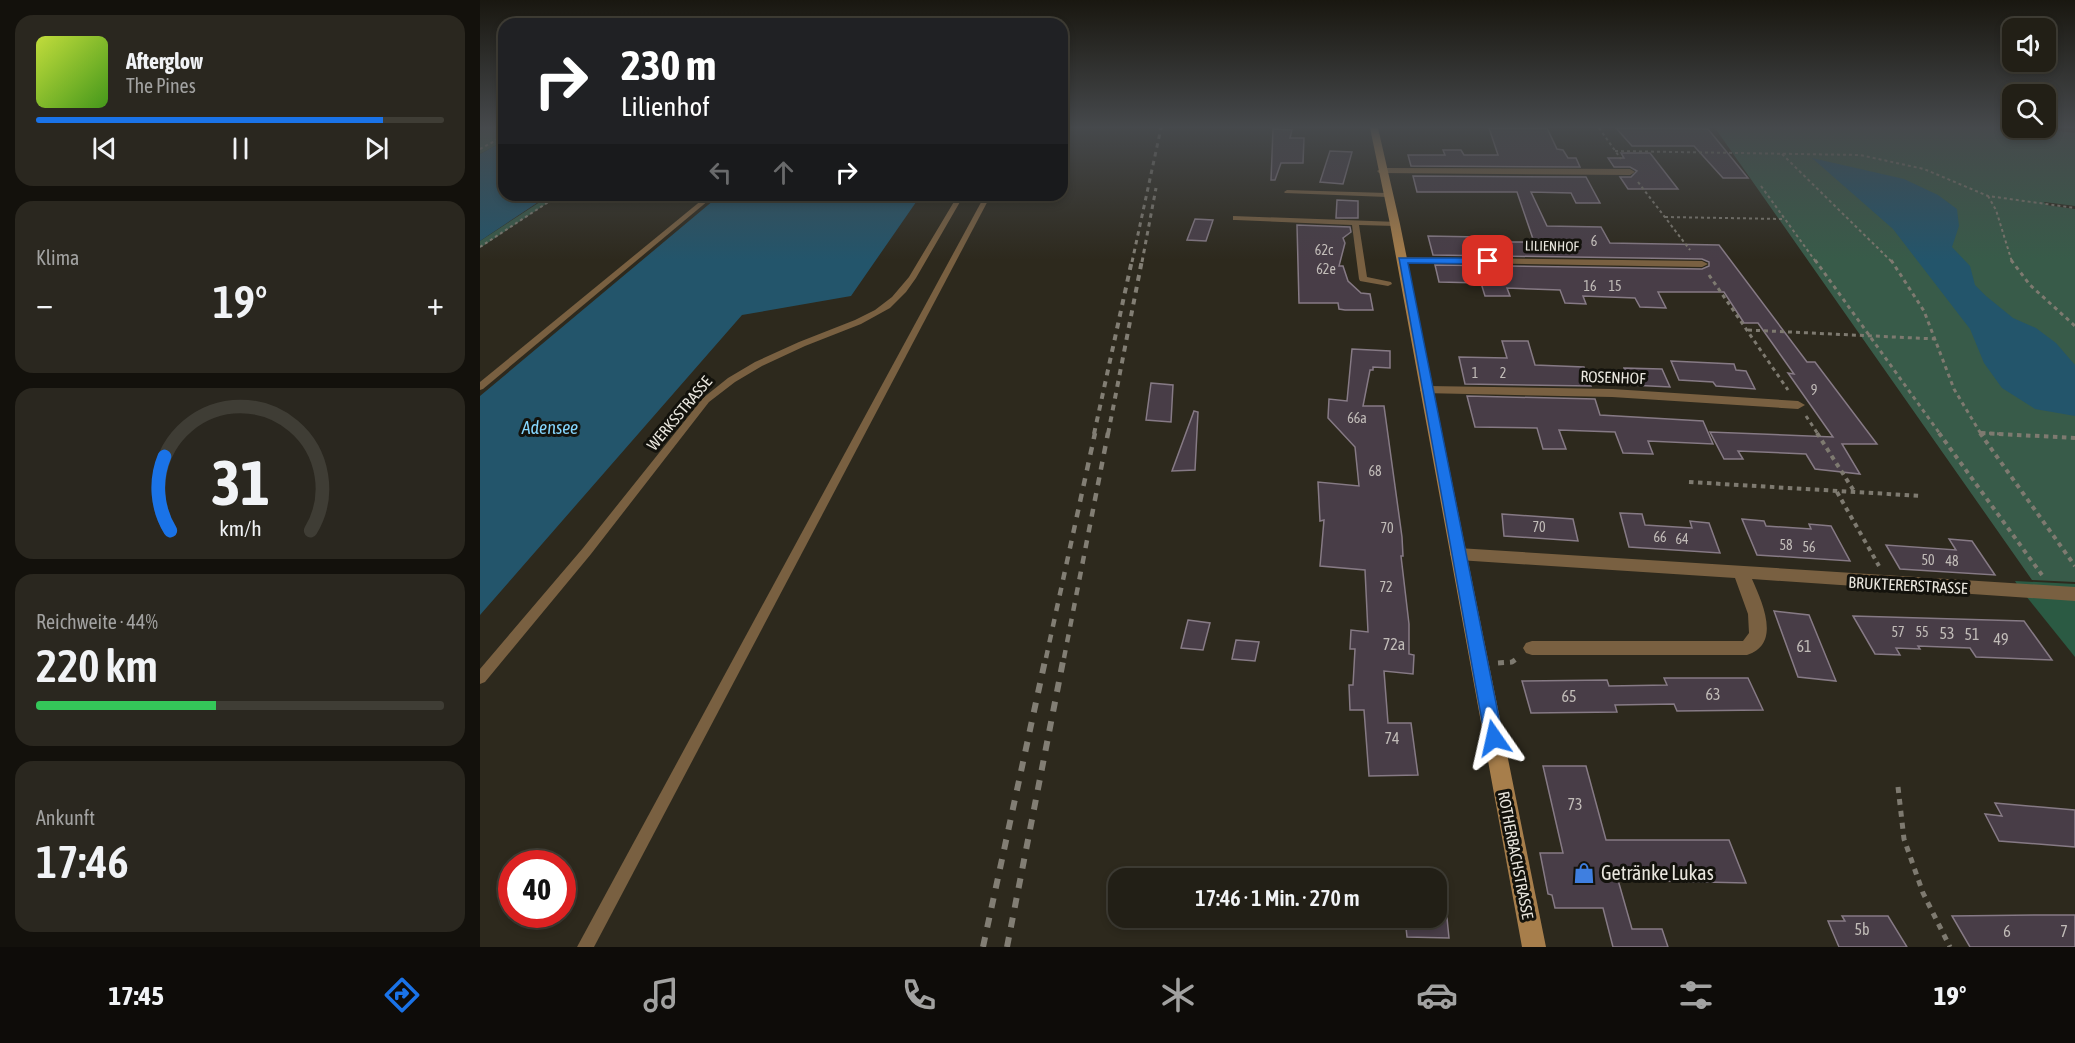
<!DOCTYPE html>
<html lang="de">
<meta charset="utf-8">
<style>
body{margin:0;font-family:"Asap Condensed",sans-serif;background:#2a271f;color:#f1f3f6;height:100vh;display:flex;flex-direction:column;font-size:22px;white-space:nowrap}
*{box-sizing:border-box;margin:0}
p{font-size:20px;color:#a2a2a1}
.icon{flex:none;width:33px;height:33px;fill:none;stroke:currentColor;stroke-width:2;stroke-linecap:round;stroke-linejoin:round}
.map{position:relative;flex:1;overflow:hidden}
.panel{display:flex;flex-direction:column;gap:15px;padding:15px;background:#13110c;width:480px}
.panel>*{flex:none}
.hud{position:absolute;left:18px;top:18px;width:570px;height:183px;border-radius:18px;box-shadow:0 3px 9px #0003,0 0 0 2px #3f3d35;background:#202124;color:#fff;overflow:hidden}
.fabs{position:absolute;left:1522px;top:18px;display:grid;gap:12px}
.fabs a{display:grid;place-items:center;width:54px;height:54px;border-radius:12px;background:#221f16;box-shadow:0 3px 9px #0003,0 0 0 2px #3f3d35;font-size:30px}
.speed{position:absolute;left:18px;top:850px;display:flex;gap:12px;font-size:30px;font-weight:700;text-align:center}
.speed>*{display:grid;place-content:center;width:78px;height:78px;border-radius:50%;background:#221f16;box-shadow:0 3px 9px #0003,0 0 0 2px #3f3d35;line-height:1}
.speed .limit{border:9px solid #d22;background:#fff;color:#111}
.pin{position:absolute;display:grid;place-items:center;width:51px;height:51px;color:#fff;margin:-26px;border-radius:12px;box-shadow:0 3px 9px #0006}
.me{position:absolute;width:66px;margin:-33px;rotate:349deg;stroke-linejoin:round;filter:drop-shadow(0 0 4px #0008)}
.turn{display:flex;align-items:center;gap:21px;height:126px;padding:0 24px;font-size:27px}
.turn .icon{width:78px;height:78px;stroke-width:2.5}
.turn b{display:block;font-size:42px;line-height:51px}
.lanes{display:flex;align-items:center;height:57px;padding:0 24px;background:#0003;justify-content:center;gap:30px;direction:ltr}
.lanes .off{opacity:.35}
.big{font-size:45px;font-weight:600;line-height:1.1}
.panel .card{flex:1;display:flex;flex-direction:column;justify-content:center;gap:9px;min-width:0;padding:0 21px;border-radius:18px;background:#2a271f}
.panel .dial{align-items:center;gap:0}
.dial svg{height:156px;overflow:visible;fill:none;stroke:#3f3d35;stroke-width:7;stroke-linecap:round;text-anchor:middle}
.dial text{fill:#f1f3f6;stroke:none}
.song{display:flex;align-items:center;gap:18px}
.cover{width:72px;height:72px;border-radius:9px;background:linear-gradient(135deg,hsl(70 70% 55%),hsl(100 70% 35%))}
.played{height:6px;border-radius:3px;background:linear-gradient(90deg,#1a73e8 85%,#3f3d35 85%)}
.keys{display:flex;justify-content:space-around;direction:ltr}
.heat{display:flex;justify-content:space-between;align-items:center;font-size:33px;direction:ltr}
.charge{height:9px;border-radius:4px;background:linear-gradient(90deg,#34c759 44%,#3f3d35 0)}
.trip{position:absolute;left:628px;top:868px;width:339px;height:60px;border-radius:18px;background:#221f16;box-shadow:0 3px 9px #0003,0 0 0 2px #3f3d35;font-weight:600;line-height:60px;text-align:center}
.tabs{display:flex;height:96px;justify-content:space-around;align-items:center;background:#0e0c09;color:#a2a2a1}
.tabs .icon{width:42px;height:42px}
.tabs .current{color:#1a73e8}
.tabs b{font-size:27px;color:#f1f3f6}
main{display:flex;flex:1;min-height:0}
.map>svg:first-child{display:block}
.green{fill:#385b49}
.forest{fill:#2b5a43}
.water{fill:#23556b}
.building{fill:#483d47;stroke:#867a85;stroke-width:1.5}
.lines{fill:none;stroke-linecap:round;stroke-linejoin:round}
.path-far3{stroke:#7e7a70;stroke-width:2;stroke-dasharray:3 3;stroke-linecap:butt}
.path-far2{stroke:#7e7a70;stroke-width:3;stroke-dasharray:4 4;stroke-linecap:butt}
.path-far1{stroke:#7e7a70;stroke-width:4;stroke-dasharray:4.5 4.5;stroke-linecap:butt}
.path{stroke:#7e7a70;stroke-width:5;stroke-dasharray:6 6;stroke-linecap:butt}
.lane{fill:#796041;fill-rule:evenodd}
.street{fill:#796041;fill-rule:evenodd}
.secondary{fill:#a77e4b;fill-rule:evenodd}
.rail-far3{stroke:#827e74;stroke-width:3;stroke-dasharray:4.5 4.5;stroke-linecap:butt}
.rail-far2{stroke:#827e74;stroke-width:4;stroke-dasharray:6 6;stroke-linecap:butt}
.rail-far1{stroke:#827e74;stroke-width:4.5;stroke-dasharray:8 8;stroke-linecap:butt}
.rail{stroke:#827e74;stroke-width:6;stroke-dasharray:10 10;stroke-linecap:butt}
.route{fill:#1a73e8;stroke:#114b97;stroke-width:1.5}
.labels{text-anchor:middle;stroke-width:6;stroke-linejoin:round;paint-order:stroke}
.number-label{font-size:14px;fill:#c1bcb8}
.far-street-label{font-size:14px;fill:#e9e6de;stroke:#13120c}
.street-label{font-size:16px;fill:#e9e6de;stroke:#13120c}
.near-number-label{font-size:16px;fill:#c1bcb8}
.water-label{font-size:18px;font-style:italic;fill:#86d6fd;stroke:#13120c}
.near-poi-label{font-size:20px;fill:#e9e6de;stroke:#13120c;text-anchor:start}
</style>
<main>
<section class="panel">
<div class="card">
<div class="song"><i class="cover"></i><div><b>Afterglow</b><p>The Pines</p></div></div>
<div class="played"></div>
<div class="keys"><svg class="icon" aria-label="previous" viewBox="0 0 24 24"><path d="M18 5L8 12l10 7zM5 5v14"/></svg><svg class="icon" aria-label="pause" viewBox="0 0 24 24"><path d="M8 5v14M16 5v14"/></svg><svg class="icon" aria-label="next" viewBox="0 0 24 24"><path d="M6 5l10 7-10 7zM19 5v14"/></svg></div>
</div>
<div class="card"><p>Klima</p>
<div class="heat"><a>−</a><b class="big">19°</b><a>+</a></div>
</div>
<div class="card dial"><svg viewBox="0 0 100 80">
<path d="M14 69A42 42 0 1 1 86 69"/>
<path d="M14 69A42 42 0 0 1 11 31" stroke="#1a73e8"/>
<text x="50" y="56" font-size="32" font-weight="700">31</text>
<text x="50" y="72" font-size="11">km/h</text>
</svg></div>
<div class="card"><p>Reichweite · 44%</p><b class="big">220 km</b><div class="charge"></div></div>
<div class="card"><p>Ankunft</p><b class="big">17:46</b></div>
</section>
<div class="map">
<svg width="1595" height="947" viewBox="0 0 1595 947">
<rect width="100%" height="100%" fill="#2d291d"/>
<g class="green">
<polygon points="0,128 24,128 24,141 0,154"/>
<polygon points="1235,128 1553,128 1595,133 1595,206 1564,202 1566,205 1595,209 1595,582 1552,580"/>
<polygon points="69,196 72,200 0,248 0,241"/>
</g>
<polygon class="forest" points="1535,581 1595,584 1595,657 1538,586"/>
<g class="water">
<polygon points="24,141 24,195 69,195 0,241 0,154"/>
<polygon points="1332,158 1424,179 1458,195 1477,209 1479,226 1472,247 1490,266 1495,285 1506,296 1533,318 1556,328 1576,343 1595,365 1595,416 1555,409 1522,388 1504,363 1490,329 1413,229"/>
<polygon points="240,195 441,195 371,296 262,315 0,615 0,396"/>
</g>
<g class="building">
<polygon points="1009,128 1067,128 1077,149 1083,150 1088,158 1096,158 1100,167 931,166 928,155 965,155 963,150 981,150 984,155 1018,155"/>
<polygon points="1136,128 1228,129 1268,178 1243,178 1214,146 1152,146"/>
<polygon points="793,129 812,130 810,138 824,138 823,163 801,163 795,180 791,180"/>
<polygon points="850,151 872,152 863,184 840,182"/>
<polygon points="1141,153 1170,153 1198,189 1148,189 1140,177 1151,177 1157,171 1150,167 1134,167 1128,158 1144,158"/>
<polygon points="933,176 1106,177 1120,203 1096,203 1091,193 1051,192 1067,226 1121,227 1130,243 1239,245 1327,362 1335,362 1397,444 1362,444 1380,474 1335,469 1326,454 1258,451 1263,459 1244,459 1230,432 1353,437 1308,373 1314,374 1278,323 1264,323 1244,292 1178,292 1186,308 1160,307 1155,298 1103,296 1106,304 1085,303 1080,290 1027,288 1030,296 1005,296 1001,283 959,282 955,265 1222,269 1229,266 1229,262 1222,259 953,255 948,236 1000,237 1002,242 1054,242 1037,192 937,192"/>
<polygon points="857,200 878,201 878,218 856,218"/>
<polygon points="715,219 733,220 726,241 707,240"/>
<polygon points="817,225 870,227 871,232 863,238 865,243 859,266 863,266 868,281 881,293 890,294 893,310 865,310 859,309 858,303 819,303"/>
<polygon points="1022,341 1048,341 1055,365 1104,367 1111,386 985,384 979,357 1027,358"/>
<polygon points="872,349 910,351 910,368 893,367 893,370 890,370 883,406 904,406 922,537 923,556 921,556 929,624 929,654 934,655 933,674 904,671 908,723 931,723 938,775 889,776 884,710 870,710 869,685 873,685 875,649 870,649 871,630 888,632 885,570 840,566 844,520 840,521 838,482 879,486 875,447 848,418 849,399 867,401"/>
<polygon points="1191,361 1254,364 1256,370 1266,371 1275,389 1236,386 1233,382 1199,380"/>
<polygon points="1144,368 1182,369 1190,387 1151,385"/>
<polygon points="671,383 693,385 691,422 666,420"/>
<polygon points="987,396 1115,399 1120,415 1223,421 1233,444 1168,441 1173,454 1143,453 1135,432 1079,430 1086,449 1063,449 1057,428 995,427"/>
<polygon points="714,411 718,412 715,470 692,471"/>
<polygon points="1140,513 1162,514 1165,525 1212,528 1210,521 1229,523 1240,553 1149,547"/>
<polygon points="1022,514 1093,519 1098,541 1024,536"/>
<polygon points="1262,519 1284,521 1286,526 1331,529 1329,524 1351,526 1370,561 1277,555"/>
<polygon points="1469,539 1492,541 1515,575 1420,569 1406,545 1476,550"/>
<polygon points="1294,611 1329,615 1356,681 1318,677"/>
<polygon points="1373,616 1544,621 1572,660 1496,657 1490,648 1438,646 1440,649 1416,648 1420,655 1395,654"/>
<polygon points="708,620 730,623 723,650 701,648"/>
<polygon points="756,640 779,642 775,661 752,659"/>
<polygon points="1184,678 1268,678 1283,710 1197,711 1194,704 1135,705 1137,712 1051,713 1042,681 1127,680 1129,686 1187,685"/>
<polygon points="1063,766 1106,766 1126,840 1249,840 1266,883 1138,880 1152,929 1182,929 1188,947 1133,947 1123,908 1075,908 1072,895 1068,894 1060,853 1083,853"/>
<polygon points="1515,803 1595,810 1595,847 1519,841 1505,814 1522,816"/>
<polygon points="1563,915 1595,915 1595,947 1490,947 1472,916"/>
<polygon points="1362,916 1408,916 1427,947 1359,947 1348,921 1365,921"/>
<polygon points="925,918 967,918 969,938 927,937"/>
</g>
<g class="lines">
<g class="path-far3">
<polyline points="1119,128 1141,159"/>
<polyline points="0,149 24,136"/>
<polyline points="1135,151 1380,155 1444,169 1508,196 1595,208"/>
<polyline points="1302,154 1412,262"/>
<polyline points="1158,182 1210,250"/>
<polyline points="1281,186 1336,262"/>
<polyline points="1508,196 1516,210 1532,262"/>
<polyline points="1185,217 1303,219"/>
<polyline points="0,247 79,195"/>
</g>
<g class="path-far2">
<polyline points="1335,260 1460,434"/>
<polyline points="1411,260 1444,311 1474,389 1501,434"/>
<polyline points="1531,260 1550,285 1595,326"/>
<polyline points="1229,275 1308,390"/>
<polyline points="1268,330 1456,339"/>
<polyline points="1326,416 1338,434"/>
<polyline points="1501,433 1523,434"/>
</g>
<g class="path-far1">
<polyline points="1337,433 1374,491"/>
<polyline points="1459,433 1562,575"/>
<polyline points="1500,433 1595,566"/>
<polyline points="1501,433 1595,438"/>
<polyline points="1209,482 1442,496"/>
<polyline points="1357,492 1399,566"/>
</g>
<g class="path">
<polyline points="1018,663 1032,662 1039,657"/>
<polyline points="1418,787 1424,839 1443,893 1470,947"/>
</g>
<g class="lane">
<polygon points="807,190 907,193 910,195 907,197 805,193 804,192"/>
<polygon points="228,195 235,195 3,389 0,390 0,382"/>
<polygon points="478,195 484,195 436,278 426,292 410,308 381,324 325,346 282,366 255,382 229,402 111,554 5,682 0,684 0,669 103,548 223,398 248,378 275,362 319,342 375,320 395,310 412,297 429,277"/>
<polygon points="505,195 511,195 114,947 97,947"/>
<polygon points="753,216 918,222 918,226 915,226 879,225 887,277 911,282 912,284 908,286 880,281 879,279 872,225 756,220 753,220"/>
</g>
<g class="street">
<polygon points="902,168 1150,169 1155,172 1150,175 899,173 897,171"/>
<polygon points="922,257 1222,261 1228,264 1222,267 918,262 918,258"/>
<polygon points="947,386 1132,389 1318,401 1325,405 1318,409 1132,397 942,393 940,390"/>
<path d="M978 548 1595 587V601L1272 579C1282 602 1302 644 1267 655H1052L1046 653 1043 648 1046 643 1052 641H1263L1269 633 1268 614 1255 578 978 560 972 558 970 554 972 550Z"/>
</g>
<polygon class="secondary" points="890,128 898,128 920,224 1066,947 1042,947 910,224"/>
<g class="rail-far3">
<polyline points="652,262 681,128"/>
<polyline points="662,262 676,188"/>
</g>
<g class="rail-far2">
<polyline points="614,434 652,260"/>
<polyline points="628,434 662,260"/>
</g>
<g class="rail-far1">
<polyline points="566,658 615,433"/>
<polyline points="584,658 628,433"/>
</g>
<g class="rail">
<polyline points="503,947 566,656"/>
<polyline points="527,947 584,656"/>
</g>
</g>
<linearGradient id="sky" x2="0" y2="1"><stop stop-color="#191710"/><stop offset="0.49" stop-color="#46494c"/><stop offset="1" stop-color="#46494c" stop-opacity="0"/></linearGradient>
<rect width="1595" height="260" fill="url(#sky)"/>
<polygon class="route" points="919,258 1008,258 1013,261 1008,264 928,263 1023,738 1020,744 1014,746 1008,744 1005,738"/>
<defs>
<symbol id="shop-bare" viewBox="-9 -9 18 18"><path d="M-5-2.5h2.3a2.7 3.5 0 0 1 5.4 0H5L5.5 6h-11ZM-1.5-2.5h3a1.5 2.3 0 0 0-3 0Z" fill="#3f7fe0" stroke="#13120c" stroke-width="2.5" paint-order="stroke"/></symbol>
</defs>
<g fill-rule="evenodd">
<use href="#shop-bare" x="1089" y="858" width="30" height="30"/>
</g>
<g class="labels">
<g class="number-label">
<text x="1114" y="246">6</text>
<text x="844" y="255">62c</text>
<text x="846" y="274">62e</text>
<text x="1110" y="291">16</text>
<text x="1135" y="291">15</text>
<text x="995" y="378">1</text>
<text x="1023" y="378">2</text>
<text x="1334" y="395">9</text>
<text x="877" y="423">66a</text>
<text x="895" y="476">68</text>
<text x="1059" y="532">70</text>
<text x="907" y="533">70</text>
<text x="1180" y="542">66</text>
<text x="1202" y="544">64</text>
<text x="1306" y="550">58</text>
<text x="1329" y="552">56</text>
<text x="1448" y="565">50</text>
<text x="1472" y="566">48</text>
<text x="906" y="592">72</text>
<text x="1418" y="637">57</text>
<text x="1442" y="637">55</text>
</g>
<g class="far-street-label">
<text transform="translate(1072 246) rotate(1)" y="5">LILIENHOF</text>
</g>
<g class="street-label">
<text transform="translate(1133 377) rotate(2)" y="6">ROSENHOF</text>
<text transform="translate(199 413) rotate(-50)" y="6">WERKSSTRASSE</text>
<text transform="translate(1428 585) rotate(3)" y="6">BRUKTERERSTRASSE</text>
<text transform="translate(1036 855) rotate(79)" y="6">ROTHERBACHSTRASSE</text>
</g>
<g class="near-number-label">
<text x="1467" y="639">53</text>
<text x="1492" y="640">51</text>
<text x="1521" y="645">49</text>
<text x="914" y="650">72a</text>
<text x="1324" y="652">61</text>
<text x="1233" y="700">63</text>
<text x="1089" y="702">65</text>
<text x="912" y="744">74</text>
<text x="1095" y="810">73</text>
<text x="1382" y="935">5b</text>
<text x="1527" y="937">6</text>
<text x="1584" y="937">7</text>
</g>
<g class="water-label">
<text x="70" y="434">Adensee</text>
</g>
<g class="near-poi-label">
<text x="1121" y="880">Getränke Lukas</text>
</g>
</g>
</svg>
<div class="fabs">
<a><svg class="icon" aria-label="sound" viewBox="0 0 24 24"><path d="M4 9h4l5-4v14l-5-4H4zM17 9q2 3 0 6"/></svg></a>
<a><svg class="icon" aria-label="search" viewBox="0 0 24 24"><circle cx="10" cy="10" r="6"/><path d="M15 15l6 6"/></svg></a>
</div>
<div class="speed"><div class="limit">40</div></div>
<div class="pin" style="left:1008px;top:261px;background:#d93025"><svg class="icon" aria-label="arrive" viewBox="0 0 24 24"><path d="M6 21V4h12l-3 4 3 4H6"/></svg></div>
<svg class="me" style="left:1014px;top:738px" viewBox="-20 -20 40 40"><path d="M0-17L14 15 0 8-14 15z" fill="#1a73e8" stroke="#fff" stroke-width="4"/></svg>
<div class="trip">17:46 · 1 Min. · 270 m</div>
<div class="hud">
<div class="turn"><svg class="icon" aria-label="right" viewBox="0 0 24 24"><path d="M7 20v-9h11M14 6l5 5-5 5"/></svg><div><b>230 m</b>Lilienhof</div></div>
<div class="lanes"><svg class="icon off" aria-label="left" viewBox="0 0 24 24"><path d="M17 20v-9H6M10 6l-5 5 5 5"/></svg><svg class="icon off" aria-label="ahead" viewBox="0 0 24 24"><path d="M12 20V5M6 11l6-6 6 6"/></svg><svg class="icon" aria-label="right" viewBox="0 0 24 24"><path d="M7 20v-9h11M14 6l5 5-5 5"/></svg></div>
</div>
</div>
</main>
<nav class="tabs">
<b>17:45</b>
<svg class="icon current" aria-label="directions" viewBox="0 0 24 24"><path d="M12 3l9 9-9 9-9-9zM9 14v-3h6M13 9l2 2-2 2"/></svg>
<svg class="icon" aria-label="music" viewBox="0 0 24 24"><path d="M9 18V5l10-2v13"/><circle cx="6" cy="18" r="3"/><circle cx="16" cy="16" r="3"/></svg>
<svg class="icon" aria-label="phone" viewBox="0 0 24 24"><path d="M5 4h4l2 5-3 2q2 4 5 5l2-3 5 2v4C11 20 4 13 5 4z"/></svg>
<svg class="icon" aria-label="climate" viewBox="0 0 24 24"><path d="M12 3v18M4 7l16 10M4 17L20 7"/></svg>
<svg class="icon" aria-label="car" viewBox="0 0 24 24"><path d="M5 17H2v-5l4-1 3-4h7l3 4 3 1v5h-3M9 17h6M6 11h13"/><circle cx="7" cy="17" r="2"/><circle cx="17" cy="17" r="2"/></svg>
<svg class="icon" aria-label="filters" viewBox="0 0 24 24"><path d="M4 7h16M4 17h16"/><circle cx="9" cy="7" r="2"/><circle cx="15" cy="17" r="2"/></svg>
<b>19°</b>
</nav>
